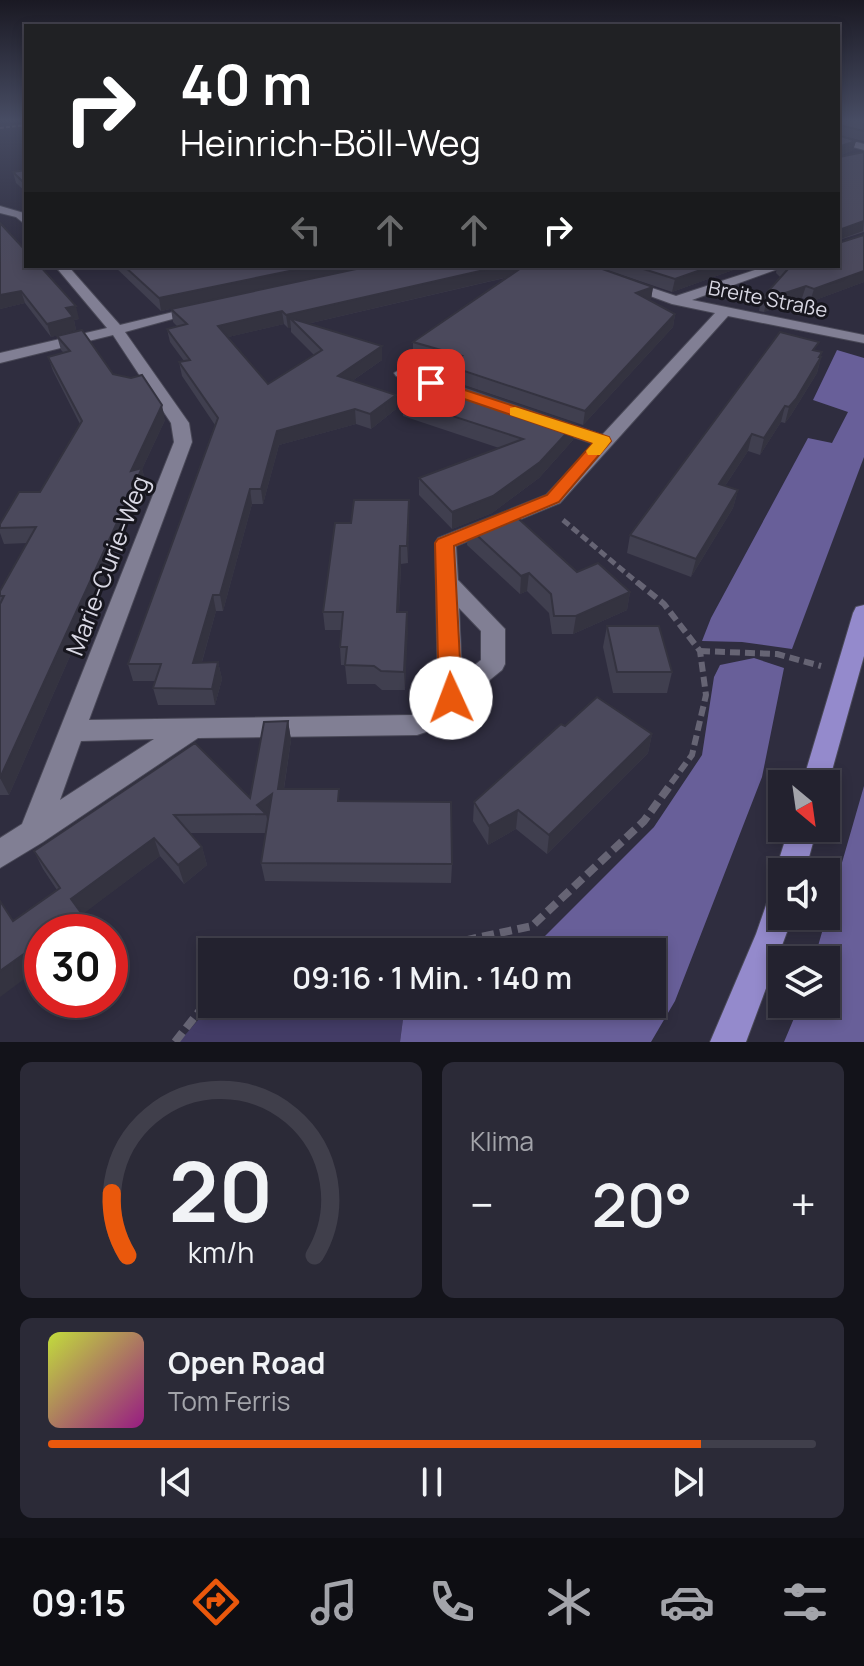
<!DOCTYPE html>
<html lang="de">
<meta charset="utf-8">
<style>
body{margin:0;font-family:Manrope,sans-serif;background:#2b2a37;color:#f1f3f6;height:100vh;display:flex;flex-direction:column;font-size:30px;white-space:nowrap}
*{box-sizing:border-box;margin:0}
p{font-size:26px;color:#a3a4aa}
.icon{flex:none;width:44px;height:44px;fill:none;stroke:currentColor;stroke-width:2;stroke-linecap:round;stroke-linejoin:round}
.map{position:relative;height:1042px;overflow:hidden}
.side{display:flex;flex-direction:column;gap:20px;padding:20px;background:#13131a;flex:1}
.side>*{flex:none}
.top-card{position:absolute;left:24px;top:24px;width:816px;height:244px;border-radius:0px;box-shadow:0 4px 12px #0003,0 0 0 2px #403f4b;background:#202124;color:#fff;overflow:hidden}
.needle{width:52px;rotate:151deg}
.tools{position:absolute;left:768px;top:770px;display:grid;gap:16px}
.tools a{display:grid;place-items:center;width:72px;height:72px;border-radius:0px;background:#23222f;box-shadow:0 4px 12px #0003,0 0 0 2px #403f4b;font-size:40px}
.speed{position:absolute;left:24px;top:914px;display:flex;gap:16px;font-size:40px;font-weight:700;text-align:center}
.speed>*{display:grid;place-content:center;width:104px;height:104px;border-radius:50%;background:#23222f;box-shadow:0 4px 12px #0003,0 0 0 2px #403f4b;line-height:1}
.speed .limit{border:12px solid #d22;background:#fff;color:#111}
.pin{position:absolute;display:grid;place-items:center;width:68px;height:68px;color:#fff;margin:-34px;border-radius:16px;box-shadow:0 4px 12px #0006}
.me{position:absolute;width:88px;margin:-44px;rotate:358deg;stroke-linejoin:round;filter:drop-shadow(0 0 6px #0008)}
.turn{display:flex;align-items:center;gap:28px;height:168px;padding:0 24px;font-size:36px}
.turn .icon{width:104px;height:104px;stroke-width:2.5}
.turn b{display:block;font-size:56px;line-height:68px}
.lanes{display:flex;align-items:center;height:76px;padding:0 24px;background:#0003;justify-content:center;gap:40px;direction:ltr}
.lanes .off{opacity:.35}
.big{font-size:60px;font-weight:600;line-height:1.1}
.side .card{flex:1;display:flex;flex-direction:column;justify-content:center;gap:12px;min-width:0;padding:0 28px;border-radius:12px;background:#2b2a37}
.side .dial{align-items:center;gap:0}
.dial svg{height:208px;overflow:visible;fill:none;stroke:#403f4b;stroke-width:7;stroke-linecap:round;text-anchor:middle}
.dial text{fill:#f1f3f6;stroke:none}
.song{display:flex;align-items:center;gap:24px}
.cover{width:96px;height:96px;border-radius:12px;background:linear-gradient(135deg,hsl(70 70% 55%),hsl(310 70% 35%))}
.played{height:8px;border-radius:4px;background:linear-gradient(90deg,#ea580c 85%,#403f4b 85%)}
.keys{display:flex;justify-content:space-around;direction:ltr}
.heat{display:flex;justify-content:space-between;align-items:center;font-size:44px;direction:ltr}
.side .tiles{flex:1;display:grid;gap:20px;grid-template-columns:1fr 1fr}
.card:last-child{grid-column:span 2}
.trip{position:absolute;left:198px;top:938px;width:468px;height:80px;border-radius:0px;background:#23222f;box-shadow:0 4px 12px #0003,0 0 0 2px #403f4b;font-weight:600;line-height:80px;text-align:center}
.dock{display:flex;height:128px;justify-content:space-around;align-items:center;background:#0e0e13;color:#a3a4aa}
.dock .icon{width:56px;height:56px}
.dock .current{color:#ea580c}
.dock b{font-size:36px;color:#f1f3f6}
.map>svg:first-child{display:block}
.green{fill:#433c66}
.forest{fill:#685f99}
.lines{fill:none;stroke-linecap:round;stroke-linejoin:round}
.minor-casing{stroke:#494857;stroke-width:2}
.major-casing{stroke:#494857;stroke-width:2}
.path-far3{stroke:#666474;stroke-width:2;stroke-dasharray:4 2;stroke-linecap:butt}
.path-far2{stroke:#666474;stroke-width:5;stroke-dasharray:8 4;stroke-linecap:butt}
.path-far1{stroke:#666474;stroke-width:6;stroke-dasharray:10 5;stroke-linecap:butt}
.path{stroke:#666474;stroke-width:8;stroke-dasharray:12 6;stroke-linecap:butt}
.minor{fill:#817f94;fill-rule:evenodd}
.major{fill:#948acc;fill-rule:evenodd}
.wall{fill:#403f4f;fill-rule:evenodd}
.shaded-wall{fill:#343340}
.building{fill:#4b495c;stroke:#343340;stroke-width:2}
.route{fill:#ea580c;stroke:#983908;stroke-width:2}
.slow{fill:#f59e0b}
.labels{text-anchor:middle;stroke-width:6;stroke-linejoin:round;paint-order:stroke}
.far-street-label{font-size:20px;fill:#d9d8e4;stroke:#17161e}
.street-label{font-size:24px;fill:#d9d8e4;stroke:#17161e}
</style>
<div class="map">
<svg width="864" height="1042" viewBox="0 0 864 1042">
<rect width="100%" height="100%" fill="#2f2d3f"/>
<polygon class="green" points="212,1004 405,1004 400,1042 179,1042"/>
<g class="forest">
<polygon points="837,350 864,358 864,457 792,649 742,642 702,641 711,618 808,438 832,443 848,412 813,400"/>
<polygon points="754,658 784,668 762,777 675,1001 651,1042 400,1042 405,1004 652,1004 652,952 471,952 545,936 654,827 702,755 714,677 720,665"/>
<polygon points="864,786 864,1042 784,1042 800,1004 826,1004 826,960 814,960"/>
</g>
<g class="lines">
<defs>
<g id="minor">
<polygon points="838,137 864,144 864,150 838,143"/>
<polygon points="0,206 24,213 26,225 16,217 0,213"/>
<path d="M55 266H68L120 325 198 306 205 310 125 332 189 423 192 442 89 720 412 715 438 694 435 543 438 538 546 495 594 444 544 427 541 423 544 419H556L602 435 715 313 672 304 568 266H586L676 296 767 266H786L692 300 864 335V343L728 316 560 503 456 546 458 580 505 629V664L502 670 426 732 417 735 198 738 43 842 0 868V838L22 824 174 442 171 423 113 335 0 363V353L107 328ZM459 608 481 631V660L462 675ZM154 739 60 800 81 741Z"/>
<polygon points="402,368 457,387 459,390 451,395 396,376 394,373"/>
</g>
<g id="major">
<polygon points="864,605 864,656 826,792 826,784 802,784 853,613 856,607"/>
<polygon points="789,828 817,828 805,872 782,872 782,883 775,872"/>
<polygon points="782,886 782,916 793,916 746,1042 710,1042 756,934 771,891"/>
</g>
</defs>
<use href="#minor" class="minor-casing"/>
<use href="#major" class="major-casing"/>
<polyline class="path-far3" points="0,128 26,125"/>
<polyline class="path-far2" points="563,520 639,584"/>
<g class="path-far1">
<polyline points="637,582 664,604 700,651 706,695 692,755 669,786"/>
<polyline points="700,651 777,654 821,666"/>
</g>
<g class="path">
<polyline points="412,952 532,926 644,821 671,784"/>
<polyline points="175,1042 212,995"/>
</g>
<use href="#minor" class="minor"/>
<use href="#major" class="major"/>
</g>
<g class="wall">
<polygon points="838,120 864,120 864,141 838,135 856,141 853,150 839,156 839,157 864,152 864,232 839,240 842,242 864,235 864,282 810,302 802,298 764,312 759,311 762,298 780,277 776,273 777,266 838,266"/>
<polygon points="26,170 26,192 16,183 13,172"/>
<polygon points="0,223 79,319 74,320 76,330 51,337 25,303 0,309"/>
<path d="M114 266H594L653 287 651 299 649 300 675 314 673 327 583 425 449 380V366L413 355V342L509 277 307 324 382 346V360L352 381 396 409 371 429 356 424 279 445 263 504H252L223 611H216L202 662H218L222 679 215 705H158L153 688 155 681H133L128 664 215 425 182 376 179 362 184 361 170 342 167 329 178 327 173 322 171 309 216 299 161 311ZM284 324 288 328H291V332L314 355 268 384 228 337Z"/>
<polygon points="595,266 736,266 733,270 672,292"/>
<polygon points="57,336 113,374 165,420 142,469 146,483 9,795 0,795 0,591 27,543 4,544 0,533 0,524 40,492 80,424 53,371 48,357 64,353 61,350"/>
<polygon points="816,351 821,357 817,373 791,415 785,423 781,422 760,455 748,451 725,486 738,490 733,508 691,577 627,553 630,535"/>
<polygon points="403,400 575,424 573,440 539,478 492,513 452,529 419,495 419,478 499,448 403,416"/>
<polygon points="409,500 408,563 401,564 399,612 407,612 405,690 382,690 375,684 347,684 345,665 341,665 340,647 341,630 325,630 323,612 351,523"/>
<polygon points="468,527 577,572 630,592 627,610 573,634 552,634 549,613 527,591 520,594 467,545"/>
<polygon points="607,626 672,672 667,693 613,693 603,647"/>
<polygon points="288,721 291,740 284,789 340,801 452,864 451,883 265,881 261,863 266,833 190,833 202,847 207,865 184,884 160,856 82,914 13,921 57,890 43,869 34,851 195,743 250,798"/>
<polygon points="565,726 652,734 648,753 547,854 516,829 488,845 473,821 474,802"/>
</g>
<g class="shaded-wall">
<polygon points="856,141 853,150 838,156 838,147"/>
<polygon points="864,221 863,231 838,240 839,230"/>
<polygon points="314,266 373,266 161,311 159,298"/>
<polygon points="502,266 535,266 534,271 298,326 290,318 291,328 288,328 286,315"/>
<polygon points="712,266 736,266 733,270 672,292 675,279"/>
<polygon points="864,271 864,282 810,302 814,289"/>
<polygon points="806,286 802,298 764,312 767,299"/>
<polygon points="653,287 651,299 634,306 636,293"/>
<polygon points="21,291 25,303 0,309 0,295"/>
<polygon points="76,306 79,319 74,320 76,330 51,337 47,324 66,308"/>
<polygon points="282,311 284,324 220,339 218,326"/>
<polygon points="675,314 673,327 583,425 585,411"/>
<polygon points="382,346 382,360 339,390 338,376"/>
<polygon points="822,352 817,373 791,415 785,423 789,407"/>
<polygon points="396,395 396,409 371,429 370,414"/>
<polygon points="162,405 165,420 142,469 146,483 9,795 0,778 131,471"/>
<polygon points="785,406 781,422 760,455 764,438"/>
<polygon points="355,409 356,424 279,445 263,504 261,489 277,431"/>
<polygon points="575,424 573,440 539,478 492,513 452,529 452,512"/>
<polygon points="752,434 748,451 715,501 719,484"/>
<polygon points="250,489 252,504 223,611 220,595"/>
<polygon points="738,490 733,508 691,577 696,559"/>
<polygon points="409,500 409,517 408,563 407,546"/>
<polygon points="400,546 401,564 398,630 397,612"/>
<polygon points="529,573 527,591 520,594 521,576"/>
<polygon points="630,592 627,610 573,634 576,616"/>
<polygon points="213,595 216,611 197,679 193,663"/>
<polygon points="407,612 408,630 405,690 404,672"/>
<polygon points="218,662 222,679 215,705 212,689"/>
<polygon points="288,721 291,740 281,807 278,789"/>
<polygon points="652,734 648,753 547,854 549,835"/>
<polygon points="272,794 276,812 267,819 266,814 257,805"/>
<polygon points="518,810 516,829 488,845 489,826"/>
<polygon points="154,838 160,856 79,917 71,899"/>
<polygon points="202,847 207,865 184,884 178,865"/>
<polygon points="42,941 42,966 0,997 0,971"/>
</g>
<g class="building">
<polygon points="838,120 864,120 864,131 839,125 838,135 856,141 838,147 839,157 864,152 864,221 839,230 838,239 842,242 864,235 864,271 814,289 806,286 767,299 762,298 788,269 785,266 838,266"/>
<polygon points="26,170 26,185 13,172"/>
<polygon points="0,223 26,251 26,266 40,266 76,306 66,308 73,317 47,324 21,291 0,295"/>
<polygon points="124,266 314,266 159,298"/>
<polygon points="370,266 502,266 286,315 282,311 218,326 268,384 322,350 290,318 382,346 338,376 396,395 370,414 355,409 277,431 261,489 250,489 220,595 213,595 193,663 218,662 212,689 153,688 161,664 128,664 218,418 179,362 190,360 167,329 187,324 171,309"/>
<polygon points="524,266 594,266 653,287 636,293 675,314 585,411 449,366 462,356 413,342"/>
<polygon points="634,266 712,266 675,279"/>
<polygon points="82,330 113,374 131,378 142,375 162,405 131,471 142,468 0,778 0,604 4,596 0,596 0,591 36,527 0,528 0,524 19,492 40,492 82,421 48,357 70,351 57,336"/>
<polygon points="780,332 819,342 813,350 822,352 819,357 821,357 796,399 789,407 785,406 764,438 752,434 719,484 738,490 696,559 630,535"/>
<polygon points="434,376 575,424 540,462 493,496 452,512 419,478 523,439 403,400"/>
<polygon points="354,500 409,500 407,546 400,546 397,612 407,612 404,672 381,671 374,666 345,665 347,647 340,647 343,612 323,612 335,523 351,523"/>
<polygon points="509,510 577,572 598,563 630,592 576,616 554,616 551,594 529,573 521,576 468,527"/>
<polygon points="607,626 659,626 672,672 617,672"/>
<polygon points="597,697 652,734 549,835 518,810 489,826 474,802 561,724 565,726"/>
<polygon points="288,721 278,789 339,789 338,801 451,802 452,864 261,863 272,794 257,805 266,814 174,815 202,847 178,865 154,838 71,899 95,932 42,932 42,941 0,971 0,901 13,921 60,888 34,851 195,743 250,798 264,722"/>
</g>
<linearGradient id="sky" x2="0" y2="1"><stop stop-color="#1a1923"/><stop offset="0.45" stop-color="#474c63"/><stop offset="1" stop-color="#474c63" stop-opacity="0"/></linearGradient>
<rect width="864" height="266" fill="url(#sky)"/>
<polygon class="route" points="431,379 609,437 611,441 559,502 454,546 462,698 459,704 451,707 443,704 439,698 435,543 438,539 547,495 593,443 426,386 426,380"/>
<polygon class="slow" points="515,407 609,437 611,441 600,455 588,455 586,451 593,443 510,415 510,408"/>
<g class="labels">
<g class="far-street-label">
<text transform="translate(768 299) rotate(11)" y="7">Breite Straße</text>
</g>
<g class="street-label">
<text transform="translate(108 566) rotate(-69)" y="8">Marie-Curie-Weg</text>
</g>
</g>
</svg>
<div class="tools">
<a><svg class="needle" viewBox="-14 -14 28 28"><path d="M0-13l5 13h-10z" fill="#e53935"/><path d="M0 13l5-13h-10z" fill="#a3a4aa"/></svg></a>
<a><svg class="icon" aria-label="sound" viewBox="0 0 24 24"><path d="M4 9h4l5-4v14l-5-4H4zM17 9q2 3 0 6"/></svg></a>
<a><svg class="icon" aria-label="layers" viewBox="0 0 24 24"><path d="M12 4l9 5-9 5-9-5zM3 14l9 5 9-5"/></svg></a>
</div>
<div class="speed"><div class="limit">30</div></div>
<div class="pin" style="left:431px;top:383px;background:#d93025"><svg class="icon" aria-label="arrive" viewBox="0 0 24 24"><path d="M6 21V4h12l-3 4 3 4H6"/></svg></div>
<svg class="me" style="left:451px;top:698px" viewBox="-20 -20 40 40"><circle r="19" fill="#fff"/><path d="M0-13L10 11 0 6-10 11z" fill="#ea580c"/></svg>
<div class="trip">09:16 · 1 Min. · 140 m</div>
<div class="top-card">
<div class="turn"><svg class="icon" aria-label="right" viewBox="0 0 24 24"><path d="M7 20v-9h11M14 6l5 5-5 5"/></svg><div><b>40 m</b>Heinrich-Böll-Weg</div></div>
<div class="lanes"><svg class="icon off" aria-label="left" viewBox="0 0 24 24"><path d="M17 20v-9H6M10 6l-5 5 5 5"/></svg><svg class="icon off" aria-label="ahead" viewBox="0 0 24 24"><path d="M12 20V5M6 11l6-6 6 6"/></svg><svg class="icon off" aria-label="ahead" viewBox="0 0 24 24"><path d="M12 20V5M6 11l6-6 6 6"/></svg><svg class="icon" aria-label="right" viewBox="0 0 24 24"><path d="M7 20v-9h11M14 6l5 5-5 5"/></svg></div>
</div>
</div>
<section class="side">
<div class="tiles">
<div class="card dial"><svg viewBox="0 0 100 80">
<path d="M14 69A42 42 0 1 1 86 69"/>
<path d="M14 69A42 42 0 0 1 8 45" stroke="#ea580c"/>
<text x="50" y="56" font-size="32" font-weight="700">20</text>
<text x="50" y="72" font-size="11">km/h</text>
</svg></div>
<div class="card"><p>Klima</p>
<div class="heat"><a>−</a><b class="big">20°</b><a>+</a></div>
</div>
<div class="card">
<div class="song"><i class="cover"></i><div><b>Open Road</b><p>Tom Ferris</p></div></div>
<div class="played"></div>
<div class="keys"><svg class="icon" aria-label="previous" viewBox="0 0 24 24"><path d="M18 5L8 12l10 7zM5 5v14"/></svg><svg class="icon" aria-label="pause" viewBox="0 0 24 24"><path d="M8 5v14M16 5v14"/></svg><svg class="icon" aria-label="next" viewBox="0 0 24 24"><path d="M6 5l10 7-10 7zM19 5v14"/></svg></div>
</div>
</div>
</section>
<nav class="dock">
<b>09:15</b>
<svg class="icon current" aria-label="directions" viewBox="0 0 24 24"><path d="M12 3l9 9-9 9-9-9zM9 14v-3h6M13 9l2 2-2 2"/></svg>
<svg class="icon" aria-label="music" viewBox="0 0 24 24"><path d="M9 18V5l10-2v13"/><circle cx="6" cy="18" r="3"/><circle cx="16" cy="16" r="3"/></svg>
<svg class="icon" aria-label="phone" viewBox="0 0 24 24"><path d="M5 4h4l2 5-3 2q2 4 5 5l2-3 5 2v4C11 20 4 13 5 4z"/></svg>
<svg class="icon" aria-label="climate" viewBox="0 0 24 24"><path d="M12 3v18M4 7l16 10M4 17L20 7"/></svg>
<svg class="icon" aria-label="car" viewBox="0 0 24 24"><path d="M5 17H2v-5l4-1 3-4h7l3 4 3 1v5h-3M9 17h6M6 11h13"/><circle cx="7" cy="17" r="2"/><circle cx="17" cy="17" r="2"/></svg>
<svg class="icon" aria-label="filters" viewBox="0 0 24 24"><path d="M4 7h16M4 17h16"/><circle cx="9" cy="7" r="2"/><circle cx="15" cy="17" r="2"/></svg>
</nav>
